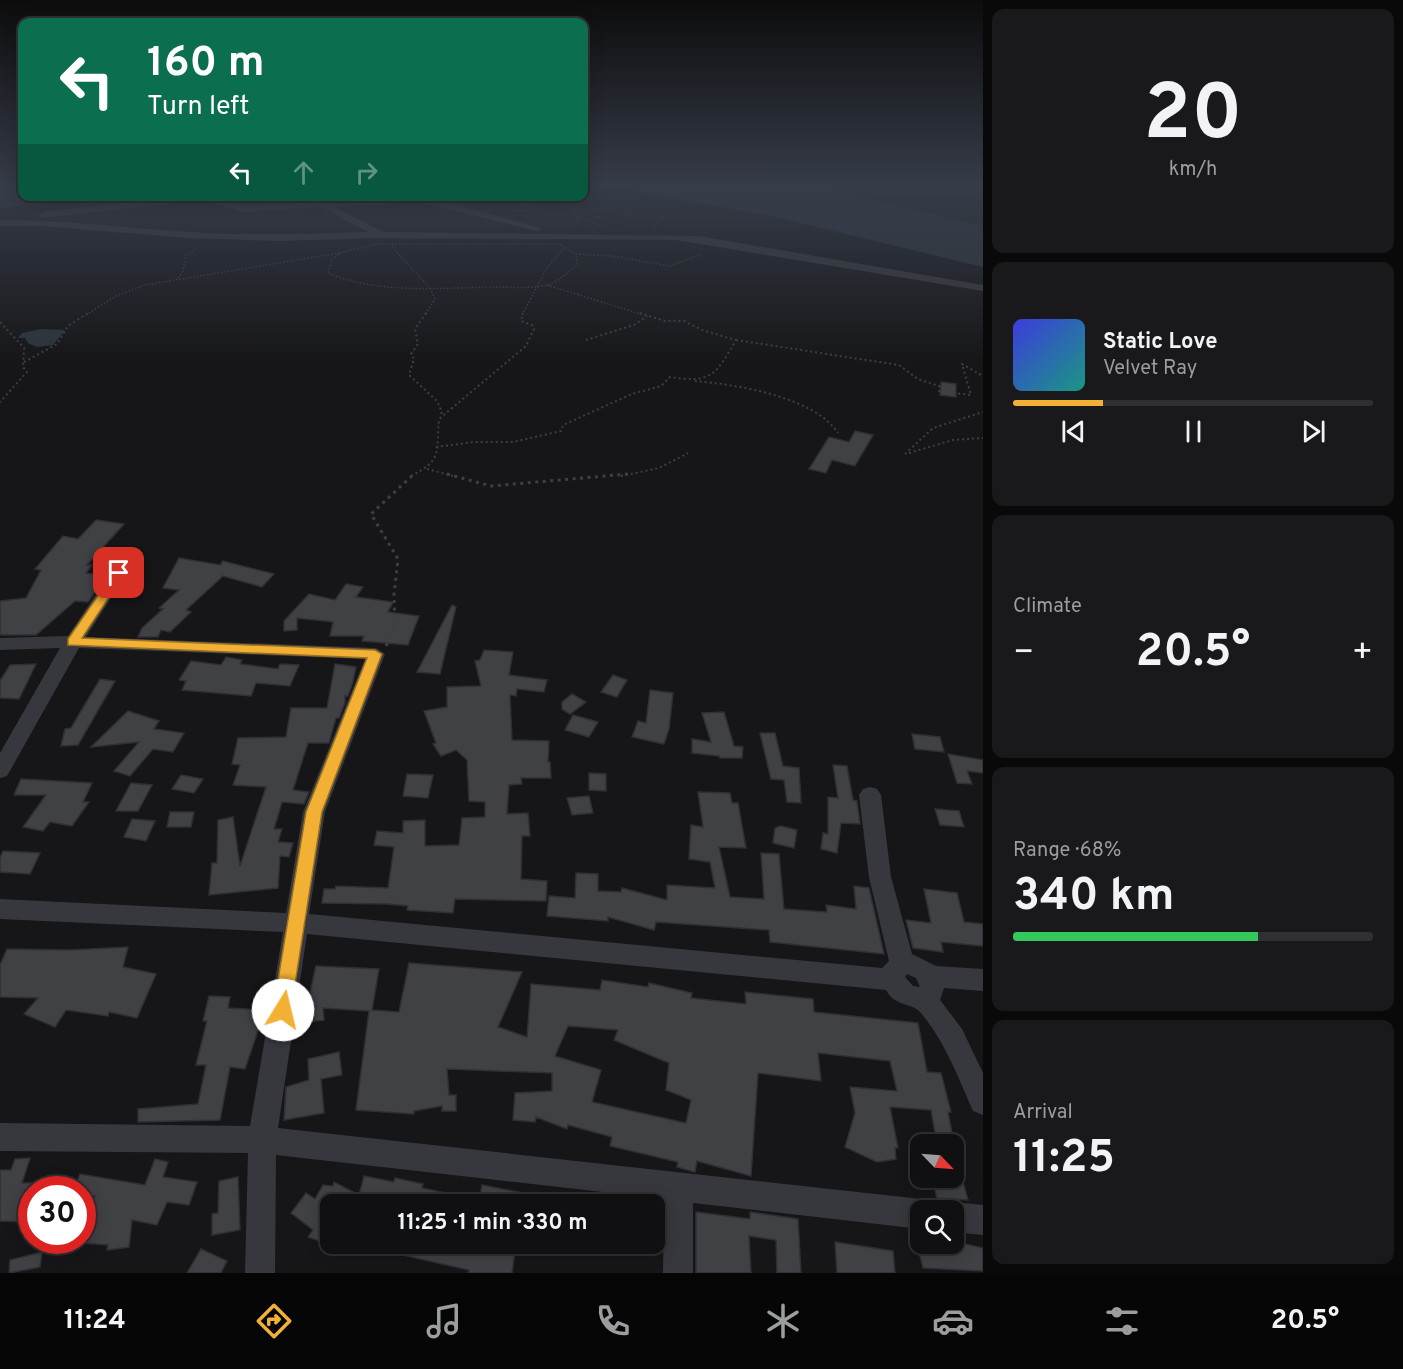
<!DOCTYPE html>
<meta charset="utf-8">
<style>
body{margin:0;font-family:Overpass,sans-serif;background:#19191b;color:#f1f3f6;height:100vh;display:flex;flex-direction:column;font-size:22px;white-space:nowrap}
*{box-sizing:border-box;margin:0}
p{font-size:20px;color:#9c9d9f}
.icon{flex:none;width:33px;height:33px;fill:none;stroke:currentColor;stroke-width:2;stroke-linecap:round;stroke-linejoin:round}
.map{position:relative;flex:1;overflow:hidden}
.sheet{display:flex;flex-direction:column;gap:9px;padding:9px;background:#09090a;width:420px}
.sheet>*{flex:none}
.top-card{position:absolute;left:18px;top:18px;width:570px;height:183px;border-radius:12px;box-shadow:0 3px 15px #0003,0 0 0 2px #303032;background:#0b6e4f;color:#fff;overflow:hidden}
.needle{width:39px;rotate:115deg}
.tools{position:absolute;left:910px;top:1134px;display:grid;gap:12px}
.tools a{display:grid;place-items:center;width:54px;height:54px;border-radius:12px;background:#101012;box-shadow:0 3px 15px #0003,0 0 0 2px #303032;font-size:30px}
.speed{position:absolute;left:18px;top:1176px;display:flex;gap:12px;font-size:30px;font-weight:700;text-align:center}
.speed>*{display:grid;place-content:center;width:78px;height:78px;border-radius:50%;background:#101012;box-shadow:0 3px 15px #0003,0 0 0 2px #303032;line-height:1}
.speed .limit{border:9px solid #d22;background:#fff;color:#111}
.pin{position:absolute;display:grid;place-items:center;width:51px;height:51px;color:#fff;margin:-26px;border-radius:12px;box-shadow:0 3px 9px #0006}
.me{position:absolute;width:66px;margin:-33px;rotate:9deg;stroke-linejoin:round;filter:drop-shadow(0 0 4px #0008)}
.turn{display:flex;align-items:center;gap:21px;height:126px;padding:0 30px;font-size:27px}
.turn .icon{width:78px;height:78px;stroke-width:2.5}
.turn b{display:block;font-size:42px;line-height:51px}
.lanes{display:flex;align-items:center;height:57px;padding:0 30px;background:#0003;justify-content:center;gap:30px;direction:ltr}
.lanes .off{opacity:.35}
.big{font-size:45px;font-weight:700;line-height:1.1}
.sheet .widget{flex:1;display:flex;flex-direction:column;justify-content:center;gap:9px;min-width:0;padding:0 21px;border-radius:12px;background:#19191b}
.sheet .dial{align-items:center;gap:0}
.dial b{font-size:78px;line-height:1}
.song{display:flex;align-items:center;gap:18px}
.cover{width:72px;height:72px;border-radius:9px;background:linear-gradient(135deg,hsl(240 70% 55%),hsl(170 70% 35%))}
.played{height:6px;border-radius:3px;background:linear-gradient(90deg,#f2b134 25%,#303032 25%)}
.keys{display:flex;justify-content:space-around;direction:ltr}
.heat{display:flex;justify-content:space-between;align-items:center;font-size:33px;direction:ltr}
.charge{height:9px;border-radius:4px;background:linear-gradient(90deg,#34c759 68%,#303032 0)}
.trip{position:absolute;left:320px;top:1194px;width:345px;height:60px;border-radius:12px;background:#101012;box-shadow:0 3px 15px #0003,0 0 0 2px #303032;font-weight:700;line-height:60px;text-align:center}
.tabs{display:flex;height:96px;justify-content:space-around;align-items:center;background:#060607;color:#9c9d9f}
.tabs .icon{width:42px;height:42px}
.tabs .active{color:#f2b134}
.tabs b{font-size:27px;color:#f1f3f6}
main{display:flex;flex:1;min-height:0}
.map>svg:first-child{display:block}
.green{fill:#1e261f}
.water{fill:#2c353c}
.building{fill:#404145;stroke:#303034;stroke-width:1.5;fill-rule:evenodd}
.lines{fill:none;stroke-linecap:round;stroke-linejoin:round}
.path-far2{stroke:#3d3f44;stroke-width:1.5;stroke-dasharray:1.5 2;stroke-linecap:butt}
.path-far1{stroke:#3d3f44;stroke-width:2;stroke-dasharray:2 3;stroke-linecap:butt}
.path{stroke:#3d3f44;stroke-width:3;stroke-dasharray:3 4.5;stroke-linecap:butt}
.minor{fill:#37383d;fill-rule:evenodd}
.route{fill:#f2b134;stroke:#9d7322;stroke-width:1.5}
</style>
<main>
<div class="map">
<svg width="983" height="1273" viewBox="0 0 983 1273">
<rect width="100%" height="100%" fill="#161618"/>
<polygon class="green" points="819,187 983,187 983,226"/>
<g class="water">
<polygon points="0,187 22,187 22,196 111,197 0,208"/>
<polygon points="613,187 819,187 983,226 983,267 771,216"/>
<polygon points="41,329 65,330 53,345 37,347 28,343 25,338 18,338 22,333"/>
</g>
<g class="building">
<polygon points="941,382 956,384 956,397 940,395"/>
<polygon points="855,431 873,435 855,466 832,460 826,473 809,469 829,437 849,442"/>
<polygon points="96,520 124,524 87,565 92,565 86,573 106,576 88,602 75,601 36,635 0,635 0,601 26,598 41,570 35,569 63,536 78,539"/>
<polygon points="179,558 220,565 223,561 274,574 262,587 223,576 186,610 191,612 170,632 161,630 158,637 138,637 142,628 163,609 159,608 179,590 163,588"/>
<polygon points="346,584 363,587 356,597 393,602 388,612 419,616 408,645 362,641 364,636 330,636 333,622 297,618 297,630 284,631 284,621 309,594 335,600"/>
<polygon points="452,605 456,607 440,674 417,672"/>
<polygon points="484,650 513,652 509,675 547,680 544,692 517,689 516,696 510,695 512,740 549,741 548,762 550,762 551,778 521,778 522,784 509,785 507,814 528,813 530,836 522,836 521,879 547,881 546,901 455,899 453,913 407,910 408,906 388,904 322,903 324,889 335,889 336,886 388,888 394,847 374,845 377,831 403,833 403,821 425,820 425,846 459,845 462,818 485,817 485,802 469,801 467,760 456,750 441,756 433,744 436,743 424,711 447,707 447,687 481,686 475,661 480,660"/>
<polygon points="226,657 242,660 240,664 278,669 280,664 299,665 290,686 256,683 251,696 182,690 186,681 179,680 191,661 221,665"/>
<polygon points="36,664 19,699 0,698 0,681 10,665"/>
<polygon points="335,664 356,667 353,682 348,696 345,696 345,703 339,718 336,718 329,743 308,743 293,790 309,792 304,804 282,802 274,829 282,829 278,842 293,843 289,857 280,856 278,888 209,895 212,863 217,863 218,820 233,817 240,866 266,787 233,785 240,765 232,764 238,738 286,737 291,708 327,708"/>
<polygon points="613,675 627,680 617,697 601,692"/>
<polygon points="100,679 115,681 78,745 61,746 65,729 71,728"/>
<polygon points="650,690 673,693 669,729 664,744 632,737 638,721 646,723"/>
<polygon points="572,694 586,702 570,714 562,709 562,702"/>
<polygon points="128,711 159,721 154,729 184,733 173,752 153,749 130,776 114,771 139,742 91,747"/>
<polygon points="724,712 734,746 743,747 742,758 720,758 719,756 692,753 692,739 711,742 702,713"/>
<polygon points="573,715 598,722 589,737 565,730"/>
<polygon points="760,733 775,733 783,766 799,768 801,803 787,802 784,780 771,779"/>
<polygon points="912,734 940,737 944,752 915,749"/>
<polygon points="948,754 983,760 983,773 967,771 972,784 957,783"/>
<polygon points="833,765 847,766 853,800 857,801 860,824 841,823 837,853 821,849 823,833 828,834 828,797 838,798"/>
<polygon points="589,773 606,774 606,791 589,790"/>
<polygon points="407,774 433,775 428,798 403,796"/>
<polygon points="181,775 203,779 194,793 172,789"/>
<polygon points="21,779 92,783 83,802 89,802 72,826 50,822 43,831 23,827 46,795 14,795"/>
<polygon points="131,783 152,785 138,811 116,811"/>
<polygon points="698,792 730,793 732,803 738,803 746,848 719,847 730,897 764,899 761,853 779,854 784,909 827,912 826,905 856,909 854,886 869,888 884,954 770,942 769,930 656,922 654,930 608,917 608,921 547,916 549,896 575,898 576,873 598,874 598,891 621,892 622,888 667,900 667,885 715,888 710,862 689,859 691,825 703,827"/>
<polygon points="589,796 593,813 572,815 567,798"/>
<polygon points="935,809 959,811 964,827 940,825"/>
<polygon points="170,812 194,812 191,827 167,827"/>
<polygon points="132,819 155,821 146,841 124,837"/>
<polygon points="781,826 797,830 794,848 773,843 775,828"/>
<polygon points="3,851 40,853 30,874 0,872 0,858"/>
<polygon points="924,889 957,893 964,922 983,924 983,946 941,942 943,952 913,948 906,920 931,923"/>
<polygon points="128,947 123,967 156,974 137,1018 109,1012 108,1016 66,1010 55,1027 24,1014 38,998 0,997 0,965 7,949 70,950"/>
<path d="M409 963 522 972 498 1027 527 1037 531 984 600 990 602 980 648 987 649 983 692 993 691 998 746 1004 745 992 813 999 814 1012 918 1023 927 1072 941 1073 951 1112H948L954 1144H937L931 1110 890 1107 898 1148H895L896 1159 877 1162 845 1147 855 1113 850 1087 897 1091 890 1061 818 1053 821 1081 758 1073 751 1176 697 1161 695 1172 691 1171 677 1167 678 1162 610 1146 612 1137 568 1125 567 1129 536 1117 535 1122 513 1120 515 1093 552 1091V1073L447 1069 449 1095H456V1111H442V1106L414 1111V1114L356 1110 369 1011 323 1008 324 1020 299 1023 300 994 310 993 316 966 379 969 372 1010 399 1012ZM568 1026 618 1030 614 1040 669 1063 666 1090 691 1100 686 1123 592 1102 601 1070 555 1056Z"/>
<polygon points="209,996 230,997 228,1008 265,1010 245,1069 230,1067 220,1120 138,1122 138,1109 198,1104 206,1065 196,1065 207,1021 203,1021"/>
<polygon points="339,1052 342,1075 321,1079 324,1113 284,1120 286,1087 309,1080 308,1059"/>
<polygon points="30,1158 22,1183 32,1183 32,1222 0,1221 0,1170 11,1170 15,1159"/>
<polygon points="155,1159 168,1162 163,1177 197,1182 189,1205 167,1202 157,1225 132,1220 129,1247 107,1250 108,1245 82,1243 82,1226 95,1196 82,1195 82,1190 74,1190 80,1174 145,1185"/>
<polygon points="364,1176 394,1182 395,1178 423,1184 422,1188 470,1198 470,1204 330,1204 330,1245 308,1237 313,1230 291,1213 306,1193 315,1199 323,1185 333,1186 334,1182 359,1195"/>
<polygon points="238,1177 240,1230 212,1235 212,1214 218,1213 219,1181"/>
<polygon points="932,1178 962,1178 968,1200 937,1198"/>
<polygon points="482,1185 544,1197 543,1204 479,1204"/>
<polygon points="696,1212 750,1219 750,1212 798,1219 801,1273 777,1273 776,1240 749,1236 751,1273 696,1273"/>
<polygon points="835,1242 893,1251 895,1273 837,1273"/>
<polygon points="376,1244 516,1244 512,1273 468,1273 469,1270 376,1249"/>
<polygon points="917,1244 965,1244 983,1248 983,1271 923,1268"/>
<polygon points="201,1249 227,1261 221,1273 187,1273"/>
<polygon points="42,1252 40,1267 9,1273 10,1260"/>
</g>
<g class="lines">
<g class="path-far2">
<polyline points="506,196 547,213 576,213"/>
<polyline points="556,196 575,212 578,226"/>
<polyline points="571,208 665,216"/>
<polyline points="513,210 547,213"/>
<polyline points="575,211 616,222 616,226"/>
<polyline points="578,217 599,225"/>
<polyline points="655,227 665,216 676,215"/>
<path d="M378 244H559L576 254 577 264C568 272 559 282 547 285 530 289 510 287 492 287 439 288 377 294 328 273L332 259 342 252Z"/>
<polyline points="392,247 430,288 435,299 425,315"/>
<polyline points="576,254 612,256 670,266 702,254"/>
<polyline points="178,278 183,271 186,255 197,248"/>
<polyline points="547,285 644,315"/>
<polyline points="86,315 116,296 144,285 340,253"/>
<polyline points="522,315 547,268 564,248"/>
</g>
<g class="path-far1">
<polyline points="426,313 415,329 418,344 411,354 414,359 409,375 437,401 442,412 440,416"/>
<polyline points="0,322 24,348 23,367 27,372 0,402"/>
<polyline points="586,340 634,325 647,316"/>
<polyline points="736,340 899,365 918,379 939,386 939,391 971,395 962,364 983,376"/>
<polyline points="24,362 57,344 68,326 88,313"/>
<path d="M695 381C737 385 813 396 838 433"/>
<path d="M436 447 474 442H513L561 431 563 425 632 394 661 386 670 377C712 384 716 374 736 340L702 330 684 321H665L639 313"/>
<polyline points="909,453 953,440 983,438"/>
<polyline points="905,454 933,428 983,412"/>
<polyline points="427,469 453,476"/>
<path d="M411 476C443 460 436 452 439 419L526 346 534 329 532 325 521 321 523 313"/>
<polyline points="621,476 659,468 688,453"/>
</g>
<g class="path">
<polyline points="447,474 491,486 628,474"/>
<polyline points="386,646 395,628 394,595 398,559 371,514 414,474"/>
</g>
<g class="minor">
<path d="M182 196H219L244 206 421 196 542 228 537 231 420 202 334 207 383 232 699 236 983 285V291L676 240 380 238 278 241 189 238 42 226H0V220C63 220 126 228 189 232 249 236 308 234 368 232L321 207 244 212 203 200 43 218 38 215 43 212Z"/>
<path d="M119 568 127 573 86 637 376 648 385 654 325 812 309 914 882 968 889 961 869 877 859 795 863 789 870 787 877 789 881 795 891 877 912 954 936 966 983 969V991L944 988 940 1000 962 1029 983 1073V1115L973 1111C958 1077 945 1041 920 1012 911 1002 895 1007 886 990L307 934 278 1128 921 1199 931 1204 934 1210H921V1229L693 1203V1273H663L664 1199 276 1155 275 1273H245L248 1153 0 1151V1123L250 1126 283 932 0 919V899L286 913 303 812 365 659 79 648 7 776 0 778V753L60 648 0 650V638L68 636 113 569ZM907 974 916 978 920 987 913 986 905 977Z"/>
<polygon points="954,1202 983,1205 983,1235 954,1232 954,1210 942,1210 944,1207"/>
</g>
</g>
<linearGradient id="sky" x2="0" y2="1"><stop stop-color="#0c0c0d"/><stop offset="0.51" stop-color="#363c48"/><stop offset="1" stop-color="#363c48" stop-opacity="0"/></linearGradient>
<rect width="983" height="365" fill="url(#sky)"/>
<polygon class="route" points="119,569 125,573 82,638 375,650 382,654 322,812 290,1016 283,1018 276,1016 273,1010 306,812 367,658 68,645 68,639 115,571"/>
</svg>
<div class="tools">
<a><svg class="needle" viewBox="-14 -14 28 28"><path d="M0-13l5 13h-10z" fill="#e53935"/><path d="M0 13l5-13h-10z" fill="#9c9d9f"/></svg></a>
<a><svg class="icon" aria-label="search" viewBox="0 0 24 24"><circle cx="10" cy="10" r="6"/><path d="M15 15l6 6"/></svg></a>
</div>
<div class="speed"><div class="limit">30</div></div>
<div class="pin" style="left:119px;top:573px;background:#d93025"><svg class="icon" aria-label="arrive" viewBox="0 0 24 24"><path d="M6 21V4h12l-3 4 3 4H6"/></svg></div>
<svg class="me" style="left:283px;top:1010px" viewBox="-20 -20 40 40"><circle r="19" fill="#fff"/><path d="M0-13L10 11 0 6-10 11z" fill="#f2b134"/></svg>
<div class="trip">11:25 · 1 min · 330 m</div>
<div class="top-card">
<div class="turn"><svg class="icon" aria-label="left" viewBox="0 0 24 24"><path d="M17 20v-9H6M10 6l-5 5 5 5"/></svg><div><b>160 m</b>Turn left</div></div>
<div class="lanes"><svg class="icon" aria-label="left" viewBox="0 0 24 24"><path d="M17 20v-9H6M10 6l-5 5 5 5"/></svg><svg class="icon off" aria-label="ahead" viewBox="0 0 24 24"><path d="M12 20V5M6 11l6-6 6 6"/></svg><svg class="icon off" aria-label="right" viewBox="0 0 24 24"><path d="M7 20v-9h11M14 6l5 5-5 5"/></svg></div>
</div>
</div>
<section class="sheet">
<div class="widget dial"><b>20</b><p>km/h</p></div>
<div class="widget">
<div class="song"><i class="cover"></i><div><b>Static Love</b><p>Velvet Ray</p></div></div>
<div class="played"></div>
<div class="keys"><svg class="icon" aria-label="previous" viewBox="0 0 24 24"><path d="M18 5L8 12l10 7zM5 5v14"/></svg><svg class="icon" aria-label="pause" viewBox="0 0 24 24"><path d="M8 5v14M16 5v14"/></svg><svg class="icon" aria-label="next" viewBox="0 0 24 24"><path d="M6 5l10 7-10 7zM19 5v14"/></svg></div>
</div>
<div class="widget"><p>Climate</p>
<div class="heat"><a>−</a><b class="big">20.5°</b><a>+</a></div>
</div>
<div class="widget"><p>Range · 68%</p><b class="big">340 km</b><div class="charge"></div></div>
<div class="widget"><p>Arrival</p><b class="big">11:25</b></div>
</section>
</main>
<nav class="tabs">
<b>11:24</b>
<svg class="icon active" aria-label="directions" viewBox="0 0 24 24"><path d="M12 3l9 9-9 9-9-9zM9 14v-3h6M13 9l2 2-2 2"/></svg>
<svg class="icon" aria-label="music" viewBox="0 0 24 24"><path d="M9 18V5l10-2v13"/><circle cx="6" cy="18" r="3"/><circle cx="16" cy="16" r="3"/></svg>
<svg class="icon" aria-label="phone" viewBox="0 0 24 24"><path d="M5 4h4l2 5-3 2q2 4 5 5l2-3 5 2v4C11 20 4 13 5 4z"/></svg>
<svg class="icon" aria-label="climate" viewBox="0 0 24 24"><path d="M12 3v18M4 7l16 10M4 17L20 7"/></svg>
<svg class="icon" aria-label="car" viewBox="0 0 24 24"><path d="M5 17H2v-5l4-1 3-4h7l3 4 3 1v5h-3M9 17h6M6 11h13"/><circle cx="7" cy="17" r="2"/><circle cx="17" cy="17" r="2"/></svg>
<svg class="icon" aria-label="filters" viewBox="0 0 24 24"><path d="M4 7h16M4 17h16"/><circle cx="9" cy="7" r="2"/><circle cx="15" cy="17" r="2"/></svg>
<b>20.5°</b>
</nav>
